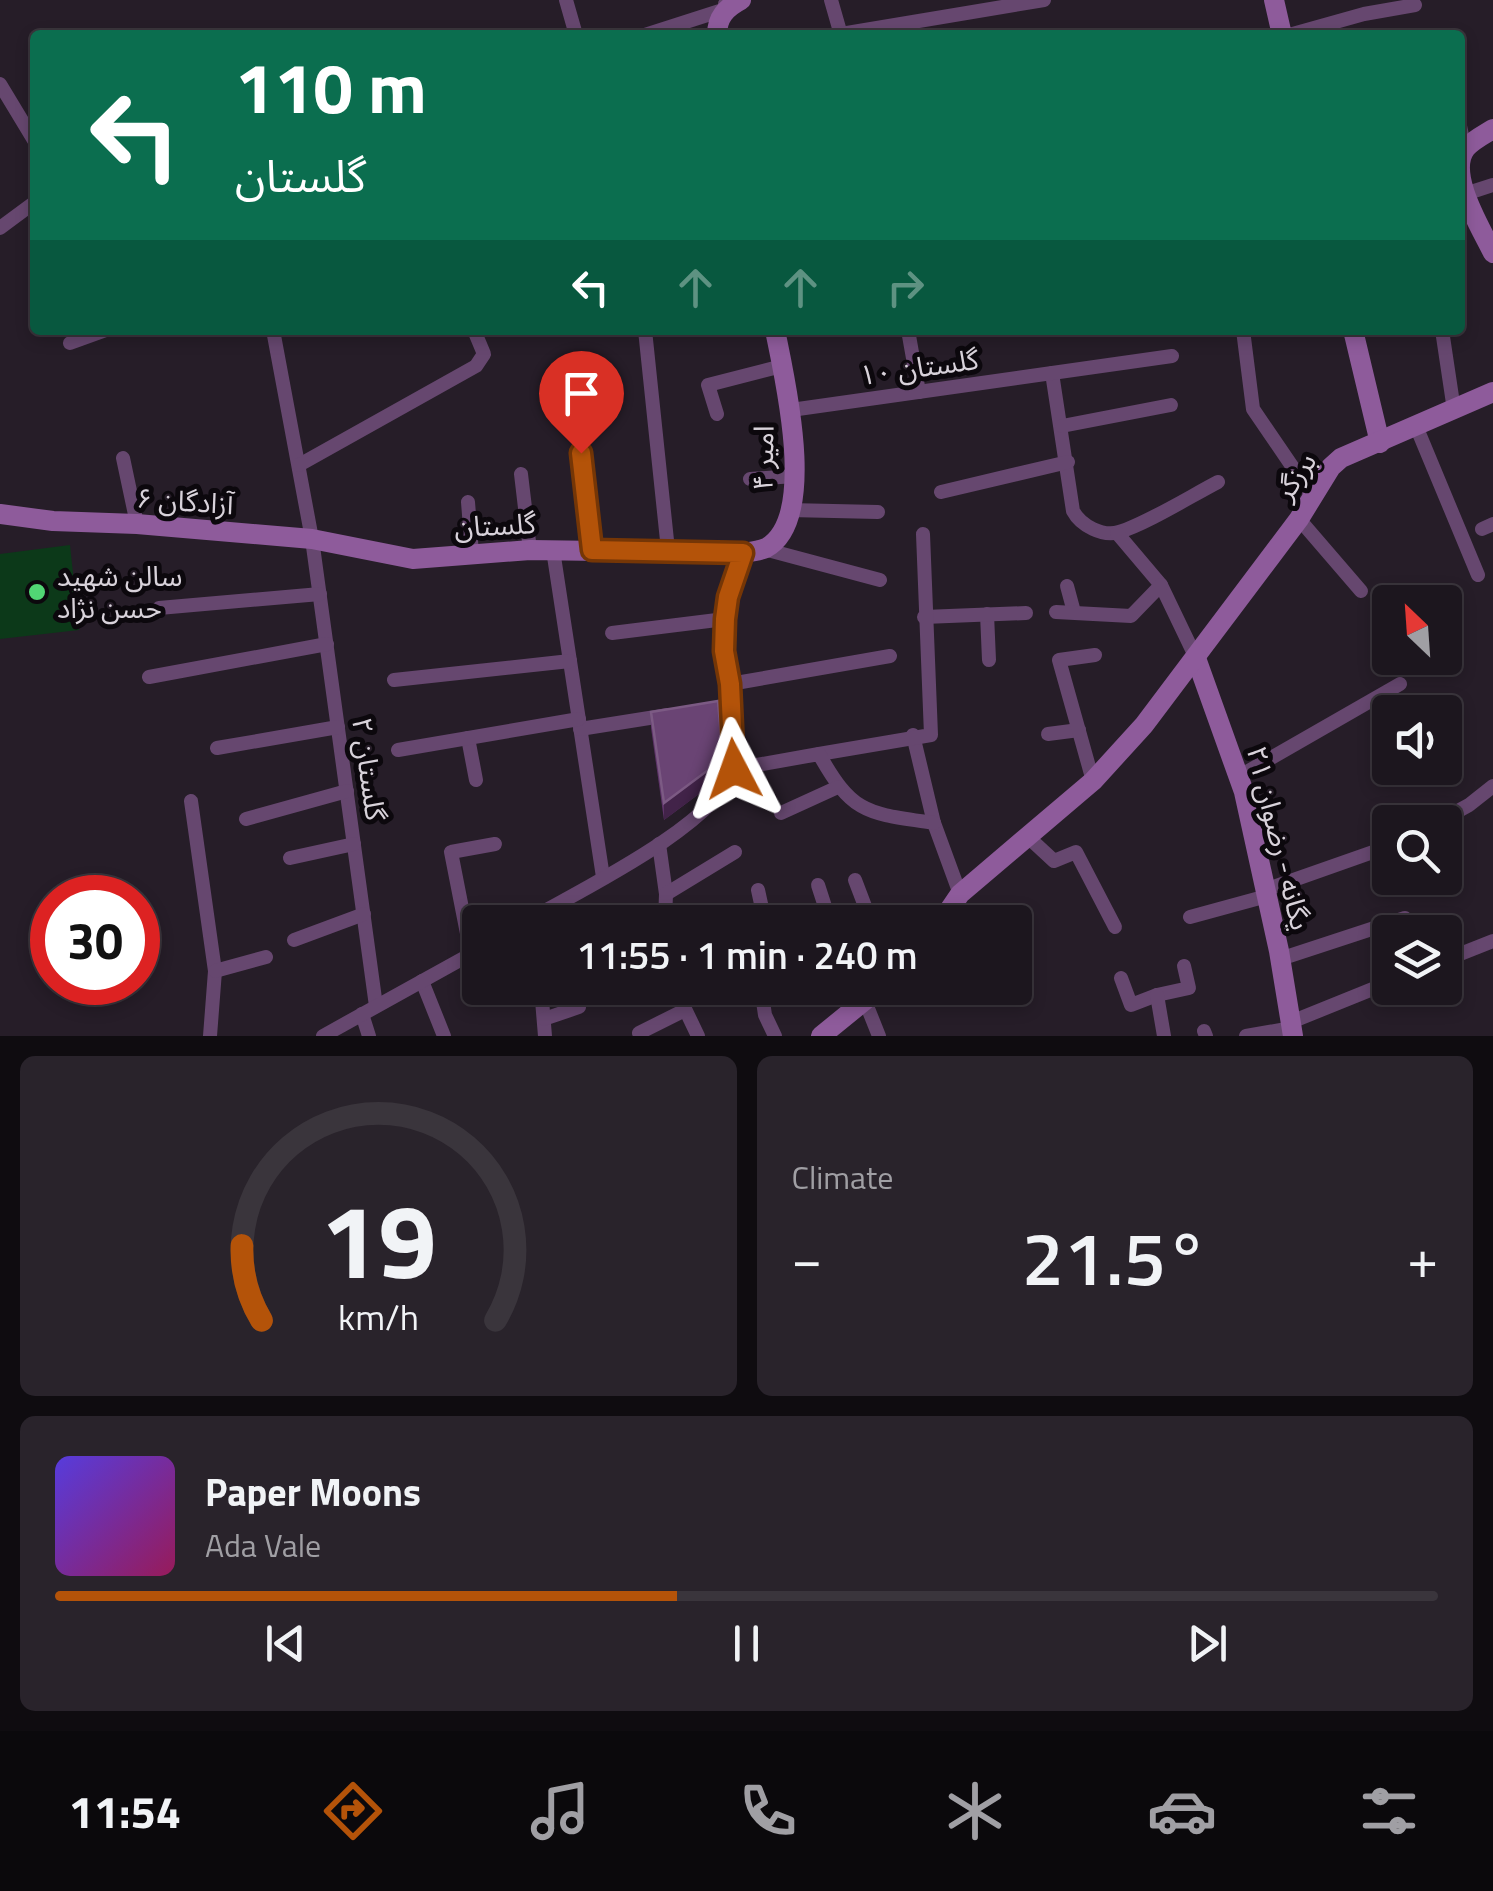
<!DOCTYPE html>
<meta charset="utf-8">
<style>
body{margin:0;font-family:"Titillium Web","Noto Sans Arabic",sans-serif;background:#29232b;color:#f1f3f6;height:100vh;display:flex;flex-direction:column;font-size:38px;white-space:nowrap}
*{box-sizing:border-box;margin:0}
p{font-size:32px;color:#a09fa4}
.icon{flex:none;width:55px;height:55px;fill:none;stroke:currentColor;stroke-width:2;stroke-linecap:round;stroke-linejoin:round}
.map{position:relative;height:1036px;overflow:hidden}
.panel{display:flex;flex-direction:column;gap:20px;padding:20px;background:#0f0c10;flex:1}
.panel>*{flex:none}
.hud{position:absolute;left:30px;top:30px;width:1435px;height:305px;border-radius:10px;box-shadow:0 5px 15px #0003,0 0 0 2px #3a353c;background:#0b6e4f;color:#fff;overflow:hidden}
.needle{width:65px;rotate:335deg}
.buttons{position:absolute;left:1372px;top:585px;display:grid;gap:20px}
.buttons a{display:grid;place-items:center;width:90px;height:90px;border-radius:10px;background:#1c161e;box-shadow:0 5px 15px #0003,0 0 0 2px #3a353c;font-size:50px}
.speed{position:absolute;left:30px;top:875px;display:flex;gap:20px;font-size:50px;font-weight:700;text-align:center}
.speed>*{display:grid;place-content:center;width:130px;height:130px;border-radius:50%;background:#1c161e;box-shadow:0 5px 15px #0003,0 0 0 2px #3a353c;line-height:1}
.speed .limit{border:15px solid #d22;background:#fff;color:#111}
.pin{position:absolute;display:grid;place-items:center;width:85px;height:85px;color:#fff;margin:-102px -42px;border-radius:50% 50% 50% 0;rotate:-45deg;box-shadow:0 0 10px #0007}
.pin .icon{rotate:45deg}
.me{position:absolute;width:110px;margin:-55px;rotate:356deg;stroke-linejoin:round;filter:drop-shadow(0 0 8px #0008)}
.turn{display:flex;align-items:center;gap:35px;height:210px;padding:0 40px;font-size:45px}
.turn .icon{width:130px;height:130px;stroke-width:2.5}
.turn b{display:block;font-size:70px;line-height:85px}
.lanes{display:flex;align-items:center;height:95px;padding:0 40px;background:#0003;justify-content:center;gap:50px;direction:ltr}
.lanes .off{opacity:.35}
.big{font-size:75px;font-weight:600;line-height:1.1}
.panel .tile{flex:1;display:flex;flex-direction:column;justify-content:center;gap:15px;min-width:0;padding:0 35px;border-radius:15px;background:#29232b}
.panel .dial{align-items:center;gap:0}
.dial svg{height:260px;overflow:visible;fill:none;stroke:#3a353c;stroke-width:7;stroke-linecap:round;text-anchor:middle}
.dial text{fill:#f1f3f6;stroke:none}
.song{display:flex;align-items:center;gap:30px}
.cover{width:120px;height:120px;border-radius:15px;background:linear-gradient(135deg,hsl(250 70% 55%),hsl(330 70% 35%))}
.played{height:10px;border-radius:5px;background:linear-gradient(90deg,#b45309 45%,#3a353c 45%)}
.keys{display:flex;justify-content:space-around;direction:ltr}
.heat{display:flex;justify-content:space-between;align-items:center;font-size:55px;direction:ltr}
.panel .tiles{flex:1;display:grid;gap:20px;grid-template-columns:1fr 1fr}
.tile:last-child{grid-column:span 2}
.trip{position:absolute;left:462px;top:905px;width:570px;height:100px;border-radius:10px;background:#1c161e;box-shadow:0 5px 15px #0003,0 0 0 2px #3a353c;font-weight:600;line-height:100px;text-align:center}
.dock{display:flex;height:160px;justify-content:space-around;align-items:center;background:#0b090c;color:#a09fa4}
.dock .icon{width:70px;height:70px}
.dock .current{color:#b45309}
.dock b{font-size:45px;color:#f1f3f6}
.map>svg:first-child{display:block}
.garden{fill:#0c3919}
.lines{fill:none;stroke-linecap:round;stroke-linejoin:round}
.street{stroke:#66476f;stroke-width:14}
.secondary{stroke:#8e5b9b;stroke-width:20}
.wall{fill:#5d3368}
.shaded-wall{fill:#422349}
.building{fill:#6a4474;stroke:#7c5a84;stroke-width:2.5}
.route-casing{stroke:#753606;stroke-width:25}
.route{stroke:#b45309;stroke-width:18}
.poi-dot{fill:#51d674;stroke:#0c080d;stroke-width:4}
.labels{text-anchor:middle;stroke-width:10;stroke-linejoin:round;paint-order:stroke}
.street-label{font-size:28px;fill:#d8d2da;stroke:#0c080d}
.poi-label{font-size:28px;fill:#d8d2da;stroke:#0c080d;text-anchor:start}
</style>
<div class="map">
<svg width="1493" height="1036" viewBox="0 0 1493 1036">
<rect width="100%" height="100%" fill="#261d28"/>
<polygon class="garden" points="70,545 79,630 0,639 0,554"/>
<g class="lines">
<g class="street">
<polyline points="566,0 576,35"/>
<polyline points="831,0 841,35"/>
<polyline points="645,35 726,9 725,4"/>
<polyline points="835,35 1044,0"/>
<polyline points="1289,35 1364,14 1415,5"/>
<polyline points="0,84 35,142"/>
<polyline points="1460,126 1465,149"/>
<polyline points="1465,194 1493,185"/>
<polyline points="0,228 35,202"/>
<polyline points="273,330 312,539 376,1006"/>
<polyline points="645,330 668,550"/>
<polyline points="908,330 919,392"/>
<polyline points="1243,330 1253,409 1313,497"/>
<polyline points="1442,330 1454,410"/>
<polyline points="70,343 106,330"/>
<path d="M1052 373 1073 511C1081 526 1103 537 1119 532 1146 524 1191 496 1218 482"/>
<polyline points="574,388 592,550"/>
<polyline points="791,410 1172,356"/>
<polyline points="717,414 708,385 782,366"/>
<polyline points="1062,426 1171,405"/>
<polyline points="1416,426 1478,575"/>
<polyline points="123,458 137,524"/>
<polyline points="299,465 476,366 484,354 474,330"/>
<polyline points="521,474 530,550"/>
<polyline points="750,479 795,476"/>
<polyline points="941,492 1068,462"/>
<polyline points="468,502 472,553"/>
<polyline points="789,510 878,512"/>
<polyline points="1299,519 1361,591"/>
<polyline points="1482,529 1493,524"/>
<polyline points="1117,533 1161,585 1196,658"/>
<polyline points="764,549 880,580"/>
<polyline points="553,550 603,877"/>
<polyline points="1067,586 1074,612"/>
<polyline points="159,608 320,594"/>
<polyline points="1056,612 1131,616 1161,585"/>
<polyline points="987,614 989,660"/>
<polyline points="924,617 1026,613"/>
<polyline points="612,633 725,619"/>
<polyline points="149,677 327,644"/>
<polyline points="394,680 570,661"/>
<polyline points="730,684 890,656"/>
<polyline points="580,729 668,715"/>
<polyline points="1048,734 1079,730"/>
<polyline points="913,735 934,823 960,894"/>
<polyline points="468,738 476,780"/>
<polyline points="217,748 338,727"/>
<polyline points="398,750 579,719"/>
<polyline points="819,754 931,735 923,534"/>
<path d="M734 769 819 754C853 815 867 813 934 823"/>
<polyline points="1238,777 1400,684"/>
<polyline points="1093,781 1059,660 1095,655"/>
<polyline points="191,801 215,971 210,1036"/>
<polyline points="781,813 838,787"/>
<polyline points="246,819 347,791"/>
<polyline points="1438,822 1469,805 1493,786"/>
<polyline points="1027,836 1054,861 1076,852 1115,927"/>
<polyline points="659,844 666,894 665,922"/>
<polyline points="290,858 354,844"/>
<polyline points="855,880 871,922"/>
<polyline points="818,885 830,922"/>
<polyline points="758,890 765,922 783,922"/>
<polyline points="1265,890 1390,846"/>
<polyline points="666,894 735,852"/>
<polyline points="1190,917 1267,896"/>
<path d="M525 922C577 892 717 825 734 769L725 619 727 597 743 553"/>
<polyline points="607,922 665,911"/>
<polyline points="294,940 364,914"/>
<polyline points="471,954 451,852 495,844"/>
<polyline points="1280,959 1405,918"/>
<polyline points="1445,960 1493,941"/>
<polyline points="215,971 266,957"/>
<polyline points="1121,978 1131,1005 1157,995 1189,988 1184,966"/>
<polyline points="422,981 444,1036"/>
<polyline points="541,988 545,1036"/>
<polyline points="675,988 698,1036"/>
<polyline points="761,988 765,1015 775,1036"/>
<polyline points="854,988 865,1001 879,1036"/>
<polyline points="1157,995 1164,1036"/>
<polyline points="362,1014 369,1036"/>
<polyline points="544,1019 579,1007"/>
<polyline points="1291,1022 1390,982"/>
<polyline points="1204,1031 1206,1036"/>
<polyline points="639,1033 685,1010"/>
<polyline points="323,1036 480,949"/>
<polyline points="1246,1036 1292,1028"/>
</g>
<g class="secondary">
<polyline points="1274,0 1282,35"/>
<path d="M717 35C717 17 726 8 741 0"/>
<path d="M1493 129C1485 134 1473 140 1466 148 1446 173 1481 228 1493 253"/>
<polyline points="1353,330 1380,443"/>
<path d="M0 514 53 521 137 524 312 539 413 559 530 550 743 553C750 552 759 551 766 548 819 519 784 376 775 330"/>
<polyline points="1196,658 1244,792 1279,951 1293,1036"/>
<polyline points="941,922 960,894 1093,781 1144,725 1299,519 1331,467 1341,458 1493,392"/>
<polyline points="821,1036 880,988"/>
</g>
</g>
<polygon class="wall" points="651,712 722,765 715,782 664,820 651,728"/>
<polygon class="shaded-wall" points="722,748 722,765 715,782 664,820 664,803"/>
<polygon class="building" points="718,701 722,748 718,759 715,765 664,803 651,712"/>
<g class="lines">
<defs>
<polyline id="route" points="581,453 592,550 743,553 728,597 725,619 724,651 730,684 734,769"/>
</defs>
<use href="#route" class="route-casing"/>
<use href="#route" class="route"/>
</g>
<circle class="poi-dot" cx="37" cy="592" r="10"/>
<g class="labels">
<g class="street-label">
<text transform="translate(919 367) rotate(-8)" y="10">گلستان ۱۰</text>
<text transform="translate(763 458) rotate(-89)" y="10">امیر ۴</text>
<text transform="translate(1295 476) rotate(-56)" y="10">برزگر</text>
<text transform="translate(185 501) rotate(4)" y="10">آزادگان ۶</text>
<text transform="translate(495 525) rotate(-3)" y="10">گلستان</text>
<text transform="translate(369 769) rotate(82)" y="10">گلستان ۲</text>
<text transform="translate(1279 838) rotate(76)" y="10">یگانه - رضوان ۲۱</text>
</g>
<g class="poi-label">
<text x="57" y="586">سالن شهید<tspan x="57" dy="32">حسن نژاد</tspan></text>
</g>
</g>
</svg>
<div class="buttons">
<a><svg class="needle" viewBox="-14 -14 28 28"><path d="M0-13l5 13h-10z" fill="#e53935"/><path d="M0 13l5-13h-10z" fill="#a09fa4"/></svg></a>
<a><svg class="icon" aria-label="sound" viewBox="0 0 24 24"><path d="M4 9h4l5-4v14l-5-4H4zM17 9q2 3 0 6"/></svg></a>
<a><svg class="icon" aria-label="search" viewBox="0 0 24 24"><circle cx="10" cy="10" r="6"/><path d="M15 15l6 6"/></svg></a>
<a><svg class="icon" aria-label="layers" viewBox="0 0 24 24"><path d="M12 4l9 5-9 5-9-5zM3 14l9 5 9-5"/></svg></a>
</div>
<div class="speed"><div class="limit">30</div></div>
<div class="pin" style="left:581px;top:453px;background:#d93025"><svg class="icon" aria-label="arrive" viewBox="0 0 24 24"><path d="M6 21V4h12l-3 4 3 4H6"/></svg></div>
<svg class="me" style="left:734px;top:769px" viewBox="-20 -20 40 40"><path d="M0-17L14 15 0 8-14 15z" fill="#b45309" stroke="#fff" stroke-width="4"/></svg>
<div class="trip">11:55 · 1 min · 240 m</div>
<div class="hud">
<div class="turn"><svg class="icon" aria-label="left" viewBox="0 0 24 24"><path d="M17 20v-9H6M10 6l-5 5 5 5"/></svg><div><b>110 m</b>گلستان</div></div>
<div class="lanes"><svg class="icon" aria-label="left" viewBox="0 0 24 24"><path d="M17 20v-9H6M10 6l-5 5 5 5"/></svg><svg class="icon off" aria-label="ahead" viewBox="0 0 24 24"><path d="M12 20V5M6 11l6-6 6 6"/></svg><svg class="icon off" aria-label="ahead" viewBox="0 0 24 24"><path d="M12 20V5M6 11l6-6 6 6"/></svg><svg class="icon off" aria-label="right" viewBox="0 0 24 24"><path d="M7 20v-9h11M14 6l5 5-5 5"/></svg></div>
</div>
</div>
<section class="panel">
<div class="tiles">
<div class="tile dial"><svg viewBox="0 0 100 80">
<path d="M14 69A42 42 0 1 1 86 69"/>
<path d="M14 69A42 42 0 0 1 8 46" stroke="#b45309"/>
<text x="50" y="56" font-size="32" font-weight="700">19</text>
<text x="50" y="72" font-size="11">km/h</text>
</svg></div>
<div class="tile"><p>Climate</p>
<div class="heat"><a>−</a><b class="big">21.5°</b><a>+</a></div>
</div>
<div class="tile">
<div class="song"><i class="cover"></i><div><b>Paper Moons</b><p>Ada Vale</p></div></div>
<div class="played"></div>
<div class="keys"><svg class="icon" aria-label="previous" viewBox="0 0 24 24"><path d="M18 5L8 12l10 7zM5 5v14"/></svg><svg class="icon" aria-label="pause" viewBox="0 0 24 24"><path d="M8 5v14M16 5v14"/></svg><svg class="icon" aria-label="next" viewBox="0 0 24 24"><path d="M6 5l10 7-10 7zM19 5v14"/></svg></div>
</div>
</div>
</section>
<nav class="dock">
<b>11:54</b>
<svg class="icon current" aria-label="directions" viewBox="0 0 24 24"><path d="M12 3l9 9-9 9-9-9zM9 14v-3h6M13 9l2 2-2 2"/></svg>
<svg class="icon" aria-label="music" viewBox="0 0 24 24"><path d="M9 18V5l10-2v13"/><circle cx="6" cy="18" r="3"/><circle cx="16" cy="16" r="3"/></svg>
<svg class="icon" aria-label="phone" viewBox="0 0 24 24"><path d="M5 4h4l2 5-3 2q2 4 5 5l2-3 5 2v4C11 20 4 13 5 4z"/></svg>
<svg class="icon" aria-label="climate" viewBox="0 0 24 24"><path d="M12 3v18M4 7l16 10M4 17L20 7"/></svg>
<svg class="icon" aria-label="car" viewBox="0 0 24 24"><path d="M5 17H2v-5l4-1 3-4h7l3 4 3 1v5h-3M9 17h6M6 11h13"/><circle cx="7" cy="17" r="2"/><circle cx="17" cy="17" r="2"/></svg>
<svg class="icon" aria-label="filters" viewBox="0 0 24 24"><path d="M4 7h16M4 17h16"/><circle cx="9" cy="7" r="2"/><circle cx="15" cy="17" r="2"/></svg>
</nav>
